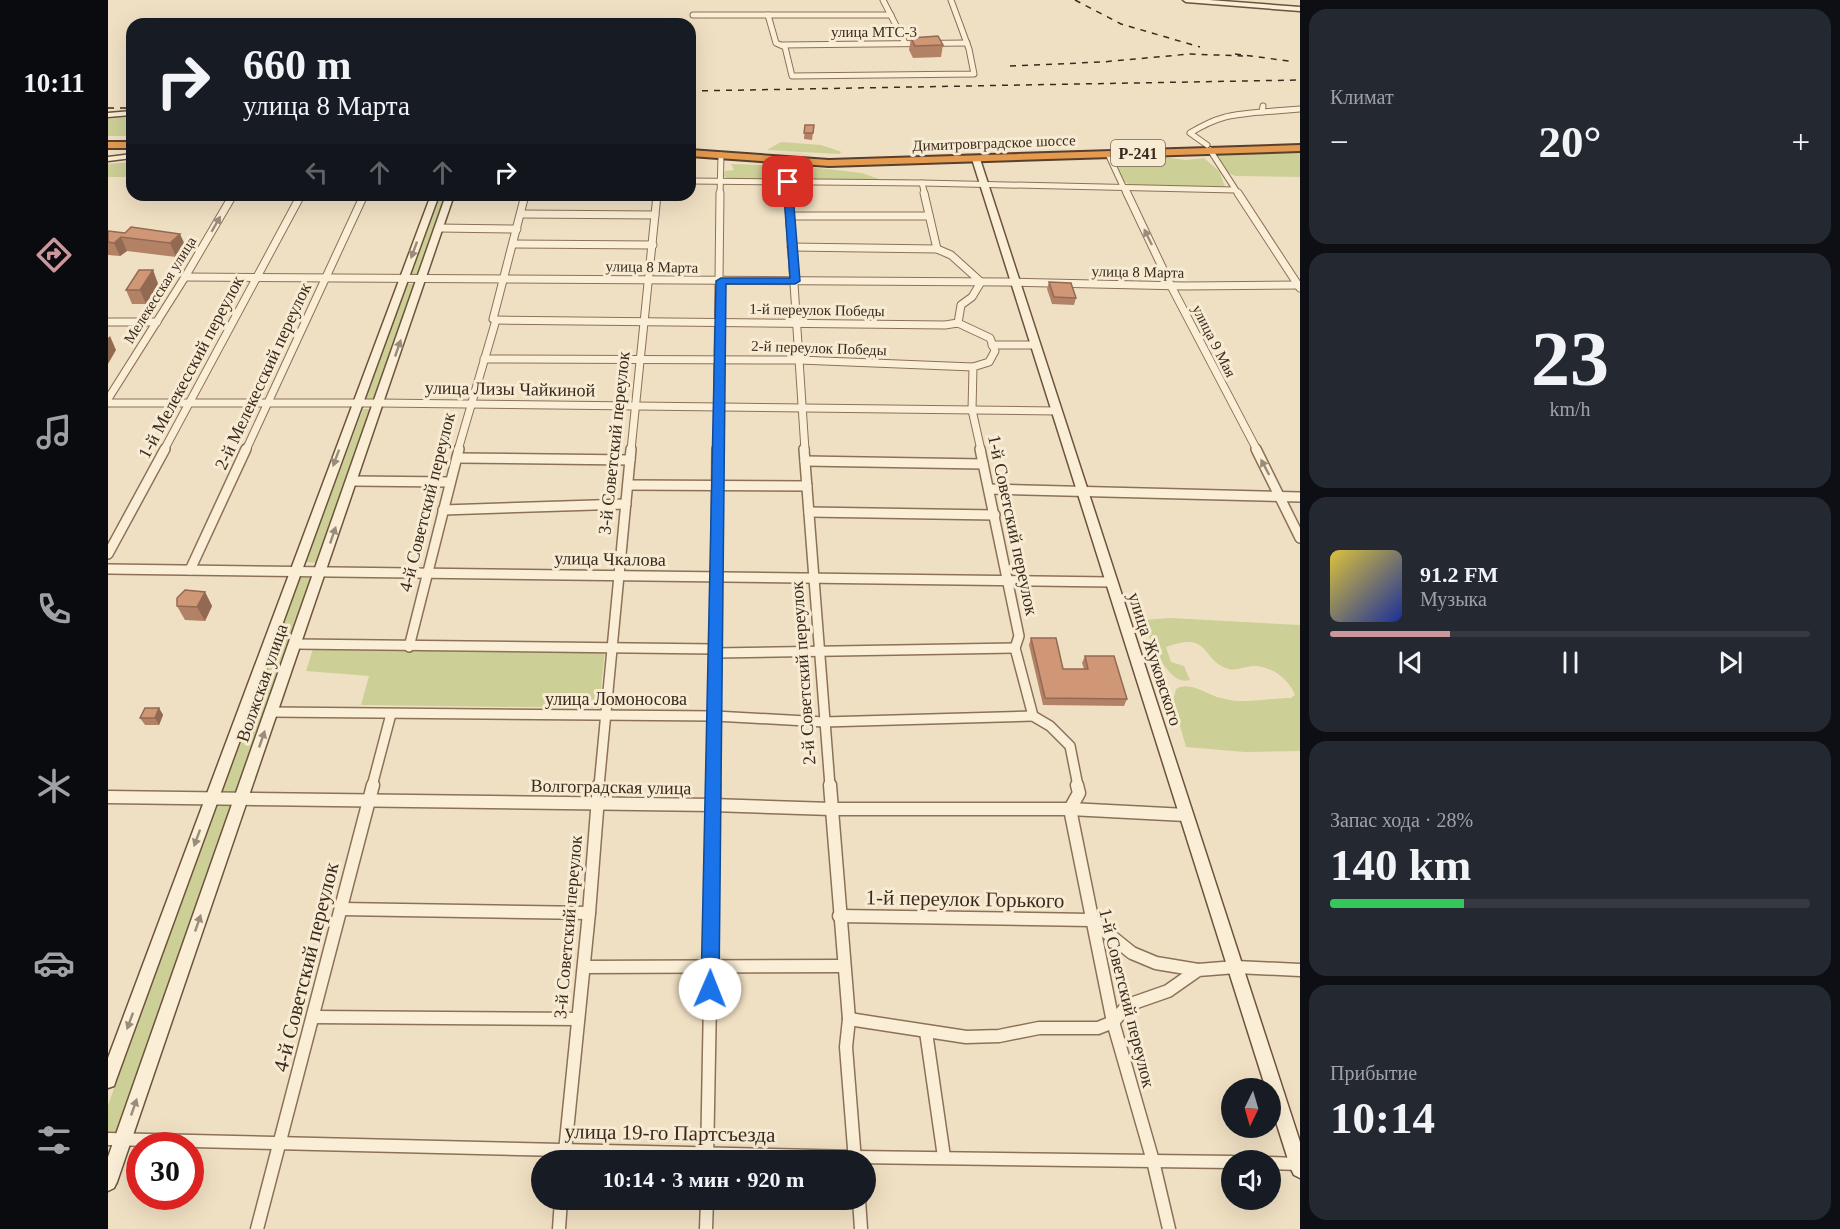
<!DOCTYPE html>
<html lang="ru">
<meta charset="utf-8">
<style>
body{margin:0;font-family:"Times New Roman",serif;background:#242831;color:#f1f3f6;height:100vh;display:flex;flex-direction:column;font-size:22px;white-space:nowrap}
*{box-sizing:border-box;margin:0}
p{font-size:20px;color:#9ea1a6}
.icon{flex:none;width:33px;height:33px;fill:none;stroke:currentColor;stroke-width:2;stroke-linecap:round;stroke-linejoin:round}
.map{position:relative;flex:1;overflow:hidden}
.details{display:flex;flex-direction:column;gap:9px;padding:9px;background:#0d0f14;width:540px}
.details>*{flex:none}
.guide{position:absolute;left:18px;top:18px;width:570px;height:183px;border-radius:18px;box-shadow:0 6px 24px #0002;background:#171b24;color:#f1f3f6;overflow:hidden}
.needle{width:39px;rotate:185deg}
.fabs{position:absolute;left:1113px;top:1078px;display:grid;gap:12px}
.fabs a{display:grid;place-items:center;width:60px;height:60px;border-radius:50%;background:#171b24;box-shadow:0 6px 24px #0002;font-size:30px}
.speed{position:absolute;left:18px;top:1132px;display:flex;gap:12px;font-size:30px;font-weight:700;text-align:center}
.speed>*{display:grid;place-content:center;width:78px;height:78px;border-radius:50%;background:#171b24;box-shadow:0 6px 24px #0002;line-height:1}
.speed .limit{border:9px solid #d22;background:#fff;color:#111}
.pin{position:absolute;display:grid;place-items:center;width:51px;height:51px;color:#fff;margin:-26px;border-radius:12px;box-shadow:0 3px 9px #0006}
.me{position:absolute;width:66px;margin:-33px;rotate:1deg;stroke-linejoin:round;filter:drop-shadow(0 0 4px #0008)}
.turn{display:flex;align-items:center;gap:21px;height:126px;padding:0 18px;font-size:27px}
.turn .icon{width:78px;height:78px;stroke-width:2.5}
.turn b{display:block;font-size:42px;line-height:51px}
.lanes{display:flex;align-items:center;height:57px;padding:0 18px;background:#0003;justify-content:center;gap:30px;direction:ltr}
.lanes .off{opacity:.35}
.big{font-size:45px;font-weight:700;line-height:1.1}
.details .widget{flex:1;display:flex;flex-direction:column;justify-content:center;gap:9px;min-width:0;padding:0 21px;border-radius:18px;background:#242831}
.details .dial{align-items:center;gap:0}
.dial b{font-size:78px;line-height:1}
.song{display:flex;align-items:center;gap:18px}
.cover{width:72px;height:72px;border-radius:9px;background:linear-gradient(135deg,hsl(50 70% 55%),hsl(230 70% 35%))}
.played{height:6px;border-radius:3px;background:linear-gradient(90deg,#cb969c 25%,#363941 25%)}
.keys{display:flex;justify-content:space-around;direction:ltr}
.heat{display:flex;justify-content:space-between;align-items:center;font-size:33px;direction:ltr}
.charge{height:9px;border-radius:4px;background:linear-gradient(90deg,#34c759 28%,#363941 0)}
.trip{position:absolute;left:423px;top:1150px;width:345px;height:60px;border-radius:30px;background:#171b24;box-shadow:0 6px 24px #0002;font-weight:700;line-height:60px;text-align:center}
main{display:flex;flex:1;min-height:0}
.tabs{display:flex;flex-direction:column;width:108px;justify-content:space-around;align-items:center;background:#090b0e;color:#9ea1a6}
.tabs .icon{width:42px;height:42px}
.tabs .selected{color:#cb969c}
.tabs b{font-size:27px;color:#f1f3f6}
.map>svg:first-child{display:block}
.green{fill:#cccf96}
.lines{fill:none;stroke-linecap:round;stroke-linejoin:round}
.street-far3-casing{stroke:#8b7158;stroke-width:7}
.street-far2-casing{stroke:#8b7158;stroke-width:9}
.street-far1-casing{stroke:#8b7158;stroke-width:12}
.street-casing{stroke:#8b7158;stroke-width:15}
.secondary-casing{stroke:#6d523c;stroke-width:3}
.highway-casing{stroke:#593f2d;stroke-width:4}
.street-far3{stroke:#faeed6;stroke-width:5}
.street-far2{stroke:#faeed6;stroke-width:7}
.street-far1{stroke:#faeed6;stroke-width:9}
.street{stroke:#faeed6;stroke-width:12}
.secondary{fill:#faeed6;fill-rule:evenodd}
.highway{fill:#e49a4f;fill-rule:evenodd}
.rail{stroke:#3a2a1d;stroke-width:1.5;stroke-dasharray:6 6;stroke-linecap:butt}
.wall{fill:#b38266}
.shaded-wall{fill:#926a53}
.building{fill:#d09777;stroke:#926a53;stroke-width:1.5}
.oneway{fill:#9a8c7a}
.route{fill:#1a73e8;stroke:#114b97;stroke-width:1.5}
.labels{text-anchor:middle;stroke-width:6;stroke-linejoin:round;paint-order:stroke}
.far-street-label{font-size:15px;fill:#3a2a1d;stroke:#f7ebd3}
.shield{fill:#f7ebd3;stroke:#736454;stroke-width:1.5}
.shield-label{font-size:16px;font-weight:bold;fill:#3a2a1d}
.street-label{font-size:18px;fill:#3a2a1d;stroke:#f7ebd3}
.near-street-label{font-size:21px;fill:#3a2a1d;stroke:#f7ebd3}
</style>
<main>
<nav class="tabs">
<b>10:11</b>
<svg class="icon selected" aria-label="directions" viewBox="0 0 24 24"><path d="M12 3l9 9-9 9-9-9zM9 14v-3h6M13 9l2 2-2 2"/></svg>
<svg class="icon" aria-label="music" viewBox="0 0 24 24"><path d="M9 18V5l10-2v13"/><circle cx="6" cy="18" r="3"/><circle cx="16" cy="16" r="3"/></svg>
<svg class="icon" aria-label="phone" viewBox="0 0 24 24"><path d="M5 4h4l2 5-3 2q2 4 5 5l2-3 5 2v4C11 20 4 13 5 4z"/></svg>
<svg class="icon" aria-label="climate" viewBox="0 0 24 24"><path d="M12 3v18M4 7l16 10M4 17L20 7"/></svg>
<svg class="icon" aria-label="car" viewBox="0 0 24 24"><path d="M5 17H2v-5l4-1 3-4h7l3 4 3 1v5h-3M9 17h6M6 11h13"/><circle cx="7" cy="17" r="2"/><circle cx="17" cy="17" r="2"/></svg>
<svg class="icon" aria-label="filters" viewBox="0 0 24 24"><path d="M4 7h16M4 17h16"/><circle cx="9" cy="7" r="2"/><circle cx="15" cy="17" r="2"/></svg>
</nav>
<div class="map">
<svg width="1192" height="1229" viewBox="0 0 1192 1229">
<rect width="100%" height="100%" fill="#f0e0c3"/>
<g class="green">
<polygon points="24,117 24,136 0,136 0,119"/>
<polygon points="673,142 713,145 734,152 731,154 659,150"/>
<polygon points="1192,150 1192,177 1127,176 1121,173 1109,154"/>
<polygon points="1055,157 1078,160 1096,158 1111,171 1118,189 1024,186 1015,181 1012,171 1005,164 1009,159 1025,161"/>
<polygon points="24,162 24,177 0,177 0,164"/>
<path d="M623 164 654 165 672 170 674 175C658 180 631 187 616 176L617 171 626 170Z"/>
<polygon points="685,165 754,173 771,179 797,179 802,181 668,180 688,177 680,172"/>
<polygon points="331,195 339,195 310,276 302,276"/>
<polygon points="299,284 309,284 268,401 257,400"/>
<polygon points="255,409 266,409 210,563 198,562"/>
<polygon points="191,578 203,578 128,792 114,791"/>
<path d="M1062 618 1192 625V751L1137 752 1078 747 1065 701 1068 689C1082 680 1099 695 1113 698 1137 705 1159 698 1183 698L1187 695C1181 679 1162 665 1144 666 1136 667 1128 671 1121 669 1092 660 1103 630 1058 647L1063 662 1076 666 1082 680C1059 687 1044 640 1035 624V620Z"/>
<polygon points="206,646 497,650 491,708 253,705 261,676 198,671"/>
<polygon points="111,801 127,802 11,1133 0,1133 0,1105"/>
</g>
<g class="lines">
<defs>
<g id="street-far3">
<polyline points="775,0 797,43"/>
<polyline points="585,15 783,15"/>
<polyline points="660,15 668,43 677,47 684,76 866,74 861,49 843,0"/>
<polyline points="674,45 859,43"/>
<polyline points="1154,112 1192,109"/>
<path d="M1099 145 1082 133C1110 116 1122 115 1154 112L1155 106"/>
<polyline points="1102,150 1131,195"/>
<polyline points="1000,154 1019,195"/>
<polyline points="582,181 814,183 1127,190"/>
<polyline points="679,182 680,195"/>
<polyline points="814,183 817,195"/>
<polyline points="612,195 613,155"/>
</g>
<g id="street-far2">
<polyline points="680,193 697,450"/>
<polyline points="816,193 829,249"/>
<polyline points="1019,193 1063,286 1149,450"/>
<polyline points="1130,193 1192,288"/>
<polyline points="413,214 547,215"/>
<polyline points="682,216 821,216"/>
<polyline points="331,228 409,229"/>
<polyline points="405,244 545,245"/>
<polyline points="683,247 829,249 843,255 873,282 864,297 853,305 850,323 882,338 887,351 881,362 865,367 864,410 873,450"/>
<polyline points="77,277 897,282 1076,286 1190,285"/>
<polyline points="388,320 837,325 850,323"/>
<polyline points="0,322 49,322"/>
<polyline points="884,345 927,345"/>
<polyline points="376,359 691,360 865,367"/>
<polyline points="0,399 77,277 125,195"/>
<polyline points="0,403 271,403 949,411"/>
<polyline points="56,450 193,195"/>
<polyline points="138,450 256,195"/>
<polyline points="350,450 388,320 385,319 417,195"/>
<polyline points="523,450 549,195"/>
<polyline points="609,450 612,193"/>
</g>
<g id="street-far1">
<polyline points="696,449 722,786"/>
<polyline points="872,449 911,636 907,648 925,716 942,726 962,746 970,786"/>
<polyline points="1148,449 1192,538"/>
<polyline points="349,458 522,460"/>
<polyline points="697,461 875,464"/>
<polyline points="244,481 342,482"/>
<polyline points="520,485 699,486"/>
<polyline points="881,489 1192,497"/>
<polyline points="335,510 518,504"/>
<polyline points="701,512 887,515"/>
<polyline points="0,554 57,449"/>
<polyline points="0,569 1003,582"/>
<polyline points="82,570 138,449"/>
<polyline points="187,644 606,649"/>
<polyline points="301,647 351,449"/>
<polyline points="606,653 907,648"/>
<polyline points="163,712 607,716 716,722 925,716"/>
<polyline points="264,786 283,714"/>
<polyline points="491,786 523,449"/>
<polyline points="606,786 609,449"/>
</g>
<g id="street">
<polyline points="722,785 741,1019 738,1047 747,1161"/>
<polyline points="969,785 971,793 962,809 1005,1022 1045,1161 1061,1229"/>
<polyline points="0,797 604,805 723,809 962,809 1078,815"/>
<polyline points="233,909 481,913"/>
<polyline points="731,916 983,920 1024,953 1048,963 1090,970"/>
<polyline points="476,967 735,966"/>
<polyline points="206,1017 470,1019"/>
<polyline points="741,1019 858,1037 891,1036 931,1028 990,1028 1005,1022 1020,1005 1060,991 1090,970 1128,967 1192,970"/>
<polyline points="818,1032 836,1157"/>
<polyline points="0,1139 747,1157 1124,1162"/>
<polyline points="456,1161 481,913 491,785"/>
<polyline points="599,1161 606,785"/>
<polyline points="1162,1163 1190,1164"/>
<polyline points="751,1200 753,1229"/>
<polyline points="149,1229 265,785"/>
<polyline points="451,1229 453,1200"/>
<polyline points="598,1229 599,1200"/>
</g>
<g id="secondary">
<polygon points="1075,0 1101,0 1192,7 1192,11 1078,2"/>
<polygon points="24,111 24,115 0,117 0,113"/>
<polygon points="24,154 24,158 0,161 0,157"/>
<polygon points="865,157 872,159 1192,1142 1192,1178 1186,1175 1183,1169 1162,1103 1162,1089 1158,1089 864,159"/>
<polygon points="323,195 331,195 8,1080 6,1086 0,1088 0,1058"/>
<polygon points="338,195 346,195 9,1182 6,1188 0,1191 0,1157"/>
</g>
<g id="highway">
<rect x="0" y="142" width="24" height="6"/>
<polygon points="1192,145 1192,151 721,166 582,156 582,150 721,160"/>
</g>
</defs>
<use href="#street-far3" class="street-far3-casing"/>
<use href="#street-far2" class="street-far2-casing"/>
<use href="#street-far1" class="street-far1-casing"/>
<use href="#street" class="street-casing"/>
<use href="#secondary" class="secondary-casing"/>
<use href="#highway" class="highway-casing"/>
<use href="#street-far3" class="street-far3"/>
<use href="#street-far2" class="street-far2"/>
<use href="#street-far1" class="street-far1"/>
<use href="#street" class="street"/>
<use href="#secondary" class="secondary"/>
<use href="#highway" class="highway"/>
<g class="rail">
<polyline points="967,0 1013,24 1092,47"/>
<polyline points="1127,54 1181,61"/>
<polyline points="902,66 994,62 1082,54 1135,56"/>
<polyline points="582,91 1192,80"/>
<polyline points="0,108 24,108"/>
</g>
</g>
<g class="wall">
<polygon points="803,38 835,45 833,57 805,58 801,50"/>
<polygon points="697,125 706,125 704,140 696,139"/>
<polygon points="23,227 78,247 68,257 19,251 12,256 0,255 0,231 17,233"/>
<polygon points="45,270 50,284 38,304 24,304 18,290"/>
<polygon points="941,282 968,298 966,305 944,304 939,289"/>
<polygon points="97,592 104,606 97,621 77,620 69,606"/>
<polygon points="923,638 955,669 976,669 974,663 977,656 1019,699 1016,706 935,705 921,645"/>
<polygon points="51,708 55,715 51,725 37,725 32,718"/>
</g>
<g class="shaded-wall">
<polygon points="72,234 78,247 68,257 62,243"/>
<polygon points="13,237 19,251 12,256 6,243"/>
<polygon points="45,270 50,284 38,304 32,290"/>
<polygon points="2,336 8,350 0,364 0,338"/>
<polygon points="97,592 104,606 97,621 89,607"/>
<polygon points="51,708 55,715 51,725 47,718"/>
</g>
<g class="building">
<polygon points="830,36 835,45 807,46 803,38"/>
<polygon points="697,125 706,125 705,133 696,133"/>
<polygon points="23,227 72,234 62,243 13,237 6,243 0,242 0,231 17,233"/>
<polygon points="31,270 45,270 32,290 18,290"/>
<polygon points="941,282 963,283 968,298 946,297"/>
<polygon points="77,590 97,592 89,607 69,606 69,598"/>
<polygon points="923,638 948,638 955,669 980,669 977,656 1006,656 1019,699 937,698"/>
<polygon points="37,708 51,708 47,718 32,718"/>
</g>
<defs><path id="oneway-solid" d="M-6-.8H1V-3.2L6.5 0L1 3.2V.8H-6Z" transform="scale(1.5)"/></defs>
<g class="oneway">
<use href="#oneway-solid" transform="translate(108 224) rotate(-60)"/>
<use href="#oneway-solid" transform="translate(1040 237) rotate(-116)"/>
<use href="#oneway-solid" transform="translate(306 250) rotate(110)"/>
<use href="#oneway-solid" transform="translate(290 348) rotate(-71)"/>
<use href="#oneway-solid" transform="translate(228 458) rotate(110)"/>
<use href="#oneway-solid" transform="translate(1157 467) rotate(-118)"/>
<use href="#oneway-solid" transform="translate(225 535) rotate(-71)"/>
<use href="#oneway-solid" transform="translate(154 739) rotate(-71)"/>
<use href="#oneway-solid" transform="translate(89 838) rotate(110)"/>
<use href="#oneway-solid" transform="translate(90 923) rotate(-71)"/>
<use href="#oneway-solid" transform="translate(22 1021) rotate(110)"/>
<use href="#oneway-solid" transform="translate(26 1107) rotate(-71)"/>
</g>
<polygon class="route" points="680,179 684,182 692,281 687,284 618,284 611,989 608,995 602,997 596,995 593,989 608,281 613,278 682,278 675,182"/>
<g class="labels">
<g class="far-street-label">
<text x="766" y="37">улица МТС-3</text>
<text transform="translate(886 143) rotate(-2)" y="5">Димитровградское шоссе</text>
<text transform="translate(544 267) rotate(1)" y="5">улица 8 Марта</text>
<text transform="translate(1030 272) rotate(1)" y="5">улица 8 Марта</text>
<text transform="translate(52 290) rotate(-58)" y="5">Мелекесская улица</text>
<text transform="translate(709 310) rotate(1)" y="5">1-й переулок Победы</text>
<text transform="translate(1106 341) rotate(63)" y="5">улица 9 Мая</text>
<text transform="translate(711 348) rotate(2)" y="5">2-й переулок Победы</text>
</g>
<rect class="shield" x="1003" y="140" width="54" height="26" rx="4.5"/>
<g class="shield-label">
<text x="1030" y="159">Р-241</text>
</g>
<g class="street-label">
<text transform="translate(83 367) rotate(-62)" y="6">1-й Мелекесский переулок</text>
<text transform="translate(155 376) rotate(-65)" y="6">2-й Мелекесский переулок</text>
<text transform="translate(402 389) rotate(1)" y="6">улица Лизы Чайкиной</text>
<text transform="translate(506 443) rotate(-84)" y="6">3-й Советский переулок</text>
<text transform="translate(319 502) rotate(-76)" y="6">4-й Советский переулок</text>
<text transform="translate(905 525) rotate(78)" y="6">1-й Советский переулок</text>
<text transform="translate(502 559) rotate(1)" y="6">улица Чкалова</text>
<text transform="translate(1047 659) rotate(72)" y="6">улица Жуковского</text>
<text transform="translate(695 673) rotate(-94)" y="6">2-й Советский переулок</text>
<text transform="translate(154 683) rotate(-71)" y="6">Волжская улица</text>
<text x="508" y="705">улица Ломоносова</text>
<text transform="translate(503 787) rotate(1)" y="6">Волгоградская улица</text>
<text transform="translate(460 927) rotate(-85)" y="6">3-й Советский переулок</text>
<text transform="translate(1019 998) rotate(76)" y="6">1-й Советский переулок</text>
</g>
<g class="near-street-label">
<text transform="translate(857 899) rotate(1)" y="7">1-й переулок Горького</text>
<text transform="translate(198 967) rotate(-76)" y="7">4-й Советский переулок</text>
<text transform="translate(562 1133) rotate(1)" y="7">улица 19-го Партсъезда</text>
</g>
</g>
</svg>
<div class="fabs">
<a><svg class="needle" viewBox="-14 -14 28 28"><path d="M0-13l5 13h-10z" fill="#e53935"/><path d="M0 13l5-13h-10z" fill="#9ea1a6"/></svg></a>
<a><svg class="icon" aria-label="sound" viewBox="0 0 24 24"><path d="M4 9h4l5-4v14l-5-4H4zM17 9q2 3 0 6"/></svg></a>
</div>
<div class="speed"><div class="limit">30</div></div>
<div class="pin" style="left:680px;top:182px;background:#d93025"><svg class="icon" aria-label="arrive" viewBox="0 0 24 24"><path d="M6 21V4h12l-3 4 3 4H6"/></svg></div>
<svg class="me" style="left:602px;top:989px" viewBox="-20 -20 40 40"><circle r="19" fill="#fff"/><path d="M0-13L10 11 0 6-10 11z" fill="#1a73e8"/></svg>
<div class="trip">10:14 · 3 мин · 920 m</div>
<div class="guide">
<div class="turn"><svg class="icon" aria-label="right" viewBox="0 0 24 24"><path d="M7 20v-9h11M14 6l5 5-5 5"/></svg><div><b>660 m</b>улица 8 Марта</div></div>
<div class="lanes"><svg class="icon off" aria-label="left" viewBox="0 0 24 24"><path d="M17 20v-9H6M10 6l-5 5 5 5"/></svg><svg class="icon off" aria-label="ahead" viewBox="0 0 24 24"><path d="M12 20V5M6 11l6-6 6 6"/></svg><svg class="icon off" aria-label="ahead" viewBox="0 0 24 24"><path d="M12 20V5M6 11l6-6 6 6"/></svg><svg class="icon" aria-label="right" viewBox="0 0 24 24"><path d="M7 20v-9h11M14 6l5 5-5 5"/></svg></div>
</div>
</div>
<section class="details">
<div class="widget"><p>Климат</p>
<div class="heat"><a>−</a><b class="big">20°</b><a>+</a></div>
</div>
<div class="widget dial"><b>23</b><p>km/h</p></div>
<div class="widget">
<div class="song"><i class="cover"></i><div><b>91.2 FM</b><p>Музыка</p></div></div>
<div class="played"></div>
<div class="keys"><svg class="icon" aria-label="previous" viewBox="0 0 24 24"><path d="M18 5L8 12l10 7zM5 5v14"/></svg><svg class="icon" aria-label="pause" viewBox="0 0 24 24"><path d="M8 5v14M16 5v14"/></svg><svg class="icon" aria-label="next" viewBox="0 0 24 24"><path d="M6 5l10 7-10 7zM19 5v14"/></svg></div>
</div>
<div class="widget"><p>Запас хода · 28%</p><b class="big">140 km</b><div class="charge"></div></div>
<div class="widget"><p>Прибытие</p><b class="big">10:14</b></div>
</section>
</main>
